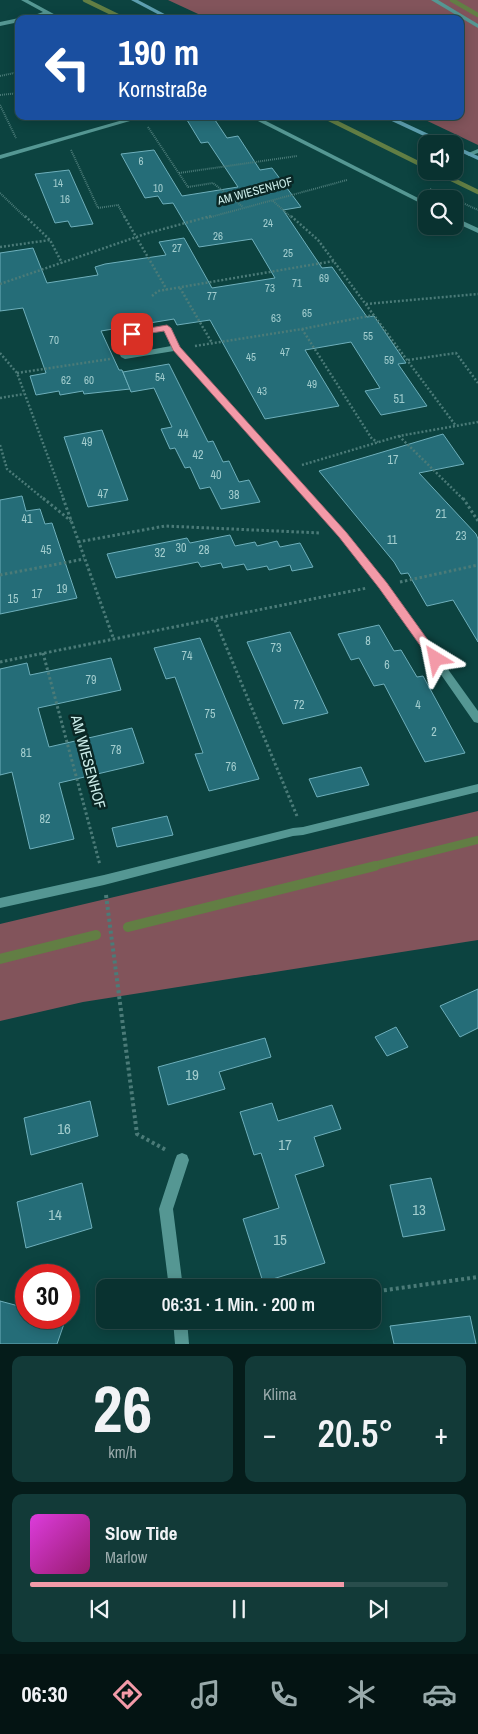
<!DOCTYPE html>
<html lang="de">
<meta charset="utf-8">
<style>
body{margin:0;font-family:"Archivo Narrow",sans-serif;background:#123a38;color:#f1f3f6;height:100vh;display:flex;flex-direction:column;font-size:19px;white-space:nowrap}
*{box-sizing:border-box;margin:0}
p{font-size:16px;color:#99aaab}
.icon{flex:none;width:28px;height:28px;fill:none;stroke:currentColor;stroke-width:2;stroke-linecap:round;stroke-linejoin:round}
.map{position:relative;height:1344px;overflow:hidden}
.sheet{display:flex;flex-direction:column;gap:12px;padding:12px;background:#051c1a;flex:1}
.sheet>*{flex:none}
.top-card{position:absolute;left:15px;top:15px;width:449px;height:105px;border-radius:10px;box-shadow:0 2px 12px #0003,0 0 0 1px #294d4c;background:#1a4fa0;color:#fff;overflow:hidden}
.buttons{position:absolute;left:418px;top:135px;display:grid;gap:10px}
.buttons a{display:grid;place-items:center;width:45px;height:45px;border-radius:10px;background:#093230;box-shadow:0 2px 12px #0003,0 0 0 1px #294d4c;font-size:25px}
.speed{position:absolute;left:15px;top:1264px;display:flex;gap:10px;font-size:25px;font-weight:700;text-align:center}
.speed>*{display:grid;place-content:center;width:65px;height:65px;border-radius:50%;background:#093230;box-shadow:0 2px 12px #0003,0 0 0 1px #294d4c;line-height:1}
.speed .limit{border:8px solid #d22;background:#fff;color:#111}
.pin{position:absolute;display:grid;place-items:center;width:42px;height:42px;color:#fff;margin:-21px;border-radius:10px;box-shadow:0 2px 8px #0006}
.me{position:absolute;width:55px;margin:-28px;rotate:325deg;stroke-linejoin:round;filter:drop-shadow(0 0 4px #0008)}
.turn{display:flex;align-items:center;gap:18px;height:105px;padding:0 20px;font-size:22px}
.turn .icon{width:65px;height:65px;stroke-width:2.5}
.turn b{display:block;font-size:35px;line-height:42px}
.big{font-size:38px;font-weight:600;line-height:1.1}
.sheet .card{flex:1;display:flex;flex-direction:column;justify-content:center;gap:8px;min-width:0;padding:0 18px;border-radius:10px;background:#123a38}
.sheet .dial{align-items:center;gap:0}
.dial b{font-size:65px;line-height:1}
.song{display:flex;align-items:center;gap:15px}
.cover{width:60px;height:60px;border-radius:8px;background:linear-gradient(135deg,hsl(300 70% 55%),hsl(320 70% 35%))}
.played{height:5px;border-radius:2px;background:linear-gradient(90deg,#f39aa8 75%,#294d4c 75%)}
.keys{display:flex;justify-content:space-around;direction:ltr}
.heat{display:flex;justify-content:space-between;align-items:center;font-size:28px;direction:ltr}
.sheet .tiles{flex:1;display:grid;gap:12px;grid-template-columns:1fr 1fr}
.card:last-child{grid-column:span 2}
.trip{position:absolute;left:96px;top:1279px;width:285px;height:50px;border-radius:10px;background:#093230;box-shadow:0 2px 12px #0003,0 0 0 1px #294d4c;font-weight:600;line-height:50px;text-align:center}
.dock{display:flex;height:80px;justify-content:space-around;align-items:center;background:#041413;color:#99aaab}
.dock .icon{width:35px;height:35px}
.dock .selected{color:#f39aa8}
.dock b{font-size:22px;color:#f1f3f6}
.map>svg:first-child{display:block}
.green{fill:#82545b}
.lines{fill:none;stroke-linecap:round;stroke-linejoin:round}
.stream-far2{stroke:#627e44;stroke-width:4.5}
.stream-far1{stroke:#627e44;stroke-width:8}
.stream{stroke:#627e44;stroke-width:10}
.building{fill:#256d78;stroke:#6eafbb}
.path-far3{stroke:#4b7b78;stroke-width:2;stroke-dasharray:1 1;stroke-linecap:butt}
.path-far2{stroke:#4b7b78;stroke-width:2.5;stroke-dasharray:2 2;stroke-linecap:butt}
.path-far1{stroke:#4b7b78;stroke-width:3;stroke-dasharray:2.5 2.5;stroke-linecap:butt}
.path{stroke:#4b7b78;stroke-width:4;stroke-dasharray:3 3;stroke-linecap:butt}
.minor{fill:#559793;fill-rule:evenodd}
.secondary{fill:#5d9fb0;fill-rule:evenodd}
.route{fill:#f39aa8;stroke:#9e646d}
.labels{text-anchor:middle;stroke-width:5;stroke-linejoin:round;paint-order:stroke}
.far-number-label{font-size:11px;fill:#a2cdce}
.far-street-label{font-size:12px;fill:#ccedea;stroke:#0a2725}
.number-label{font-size:12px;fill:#a2cdce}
.street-label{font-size:15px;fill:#ccedea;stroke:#0a2725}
.near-number-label{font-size:15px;fill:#a2cdce}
</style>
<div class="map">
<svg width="478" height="1344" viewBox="0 0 478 1344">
<rect width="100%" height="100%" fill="#0c4340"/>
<g class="green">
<polygon points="168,0 478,0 478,145 417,116 460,116 460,19 209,19"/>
<polygon points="478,811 478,940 83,1002 0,1021 0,924"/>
</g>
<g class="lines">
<g class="stream-far2">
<polyline points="85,0 124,19"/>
<polyline points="452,0 478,15"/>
<polyline points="323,116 426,167"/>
<polyline points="435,171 478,192"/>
</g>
<polyline class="stream-far1" points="370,867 478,840"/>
<g class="stream">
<polyline points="128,927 375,866"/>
<polyline points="0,959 96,935"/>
</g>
</g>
<g class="building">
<polygon points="213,117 227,138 238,136 260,170 272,168 301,207 283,210 322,268 332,267 367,317 374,316 406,363 398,364 427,406 381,415 365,391 380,388 351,342 305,350 339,406 265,419 210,320 177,325 174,319 101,331 119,370 122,370 130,389 84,394 83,391 60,395 59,391 36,395 30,376 46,373 23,308 0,311 0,253 33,248 47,283 98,275 95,267 105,264 166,255 159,242 184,238 212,288 275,278 252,239 199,247 173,203 163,204 158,196 145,198 121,154 154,150 182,196 238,187 208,142 201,143 187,120"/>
<polygon points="69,170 93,224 71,227 68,221 55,223 35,174"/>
<polygon points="169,364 208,442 213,441 223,462 229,461 239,482 249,480 260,502 221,509 210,487 200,489 190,467 185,468 175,448 170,449 161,429 172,427 154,388 131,392 123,372"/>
<polygon points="102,430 128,500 88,507 64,437"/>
<polygon points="443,434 464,464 419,473 476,534 478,539 478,642 453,600 427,606 408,573 401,574 394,562 319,471"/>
<polygon points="22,496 26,511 40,509 45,524 52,523 77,598 0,614 0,500"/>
<polygon points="230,535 235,546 255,542 257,546 277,541 280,547 300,543 313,567 292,571 290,565 269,570 267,566 247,570 244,564 223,568 221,563 201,567 198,562 116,578 107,554 187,538 190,543"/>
<polygon points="379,625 394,651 401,650 417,677 423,676 465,753 425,762 384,684 374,686 359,658 351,660 338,634"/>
<polygon points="290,632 328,713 283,724 247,642"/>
<polygon points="200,638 259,779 209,791 195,754 203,753 175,677 166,679 154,648"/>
<polygon points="111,658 121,690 38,708 49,747 132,728 144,763 59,783 74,839 30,849 12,772 0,775 0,669 27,663 30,675"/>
<polygon points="361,767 369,785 317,797 309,779"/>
<polygon points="167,816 173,835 117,847 112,828"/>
<polygon points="478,989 478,1028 460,1037 440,1006"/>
<polygon points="396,1027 408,1047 387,1056 375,1037"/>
<polygon points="265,1038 271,1057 219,1072 225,1089 168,1105 158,1067"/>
<polygon points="90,1101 98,1136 31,1155 24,1118"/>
<polygon points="272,1103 278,1121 332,1105 341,1129 314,1137 324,1166 295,1175 325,1263 263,1282 243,1219 279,1208 261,1153 254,1155 240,1112"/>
<polygon points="431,1178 445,1230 403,1237 390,1185"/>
<polygon points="82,1183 92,1228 26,1248 17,1202"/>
<polygon points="0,1301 26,1308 26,1318 66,1318 57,1344 0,1344"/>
<polygon points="470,1316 476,1344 394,1344 390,1326"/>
</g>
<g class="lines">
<g class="path-far3">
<polyline points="0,76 19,72"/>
<polyline points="0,95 19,93"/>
<polyline points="0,105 16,138"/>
<polyline points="148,127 188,187 213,183 243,207"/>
<polyline points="71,150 98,208 118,205 125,218"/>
<polyline points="179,173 297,156"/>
<polyline points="430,189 453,199"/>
<polyline points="0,193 26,218"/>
<polyline points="454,199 478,210"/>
<polyline points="273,201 292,218"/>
<polyline points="207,218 347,180"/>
</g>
<g class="path-far2">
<polyline points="25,216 50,240 62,263"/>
<polyline points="124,216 167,290"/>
<polyline points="291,216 318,240 456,426"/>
<polyline points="0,247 50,240"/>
<polyline points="0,284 145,234 211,216"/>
<polyline points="180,288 212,343"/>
<polyline points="152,296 158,291 334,261"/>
<polyline points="366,304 478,294"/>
<polyline points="302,329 372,439 378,442"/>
<polyline points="195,346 302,329 374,315"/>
<polyline points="0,353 17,373 64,500"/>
<polyline points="408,360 456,353 478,383"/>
<polyline points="17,373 110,359"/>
<polyline points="0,398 24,394"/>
<polyline points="399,436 464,500"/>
<polyline points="0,445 7,469 45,500"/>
<polyline points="302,465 399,436 478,422"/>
</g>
<g class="path-far1">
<polyline points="43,498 71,521"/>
<polyline points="63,498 114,640"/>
<polyline points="463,498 478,521"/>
<polyline points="78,542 165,526 321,533"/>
<polyline points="0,575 84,559"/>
<polyline points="400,582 478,565"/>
<polyline points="215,620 297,816"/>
<polyline points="43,653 100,865"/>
<polyline points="0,662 367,588"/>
</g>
<g class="path">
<polyline points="106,895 137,1134 166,1150"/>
<polyline points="372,1292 478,1277"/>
</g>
<g class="minor">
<polygon points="21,0 28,0 63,19 56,19 47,14 32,19 23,19 43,12"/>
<polygon points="431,0 438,0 478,24 478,28"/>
<polygon points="19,18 20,19 19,19 19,22 0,26 0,22"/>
<polygon points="137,116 147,116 0,159 0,155"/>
<polygon points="248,116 256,116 426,202 426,206"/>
<polygon points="478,149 478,153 469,156 466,154"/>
<polygon points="454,217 478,228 478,233 454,222"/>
<path d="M167 326 171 328 179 347 346 532 386 583 478 711V723L474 722 380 587 340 536 174 351 125 359 121 357 111 337 115 335ZM164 331 171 346 127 354 120 338Z"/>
<polygon points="478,784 478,792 303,835 293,836 104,885 0,908 0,898 104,875 293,828 303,827"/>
<polygon points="182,1153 187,1155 189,1160 173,1209 183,1288 169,1288 159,1209 175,1160 177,1155"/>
<polygon points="173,1320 187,1320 189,1344 175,1344"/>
</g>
<g class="secondary">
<polygon points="131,0 138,0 174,19 167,19"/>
<polygon points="381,116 390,116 450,144 441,144"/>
<polygon points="454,145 478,156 478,160 454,149"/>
</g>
</g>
<polygon class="route" points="167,325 171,328 180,347 346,532 387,583 440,657 442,659 440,662 432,662 379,588 339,537 173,350 164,331 132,336 128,334 132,331"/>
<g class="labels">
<g class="far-number-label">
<text x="141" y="165">6</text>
<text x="58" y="187">14</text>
<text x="158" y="192">10</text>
<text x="65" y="203">16</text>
<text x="268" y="227">24</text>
<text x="218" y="240">26</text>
<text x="177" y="252">27</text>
<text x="288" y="257">25</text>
<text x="324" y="282">69</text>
<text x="297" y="287">71</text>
<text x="270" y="292">73</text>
<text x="212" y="300">77</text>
<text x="307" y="317">65</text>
<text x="276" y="322">63</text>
<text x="368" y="340">55</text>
<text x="54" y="344">70</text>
<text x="285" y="356">47</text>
<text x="251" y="361">45</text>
<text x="389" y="364">59</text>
<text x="160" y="381">54</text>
<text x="66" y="384">62</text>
<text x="89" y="384">60</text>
<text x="312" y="388">49</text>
<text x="262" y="395">43</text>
</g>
<g class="far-street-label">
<text transform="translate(255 191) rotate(-15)" y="4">AM WIESENHOF</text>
</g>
<g class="number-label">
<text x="399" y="403">51</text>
<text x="183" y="438">44</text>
<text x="87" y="446">49</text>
<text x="198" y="459">42</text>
<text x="393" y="464">17</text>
<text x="216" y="479">40</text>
<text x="103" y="498">47</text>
<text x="234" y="499">38</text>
<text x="441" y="518">21</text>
<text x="27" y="523">41</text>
<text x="461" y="540">23</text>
<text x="392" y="544">11</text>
<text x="181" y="552">30</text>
<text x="46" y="554">45</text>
<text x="204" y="554">28</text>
<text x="160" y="557">32</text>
<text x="62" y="593">19</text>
<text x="37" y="598">17</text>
<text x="13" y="603">15</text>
<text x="368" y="645">8</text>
<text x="276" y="652">73</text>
<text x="187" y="660">74</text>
<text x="387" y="669">6</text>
<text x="91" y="684">79</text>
<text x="299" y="709">72</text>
<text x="418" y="709">4</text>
<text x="210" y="718">75</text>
<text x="434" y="736">2</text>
<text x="116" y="754">78</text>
<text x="26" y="757">81</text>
<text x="231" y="771">76</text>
<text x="45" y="823">82</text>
</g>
<g class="street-label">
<text transform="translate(88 762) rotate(75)" y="5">AM WIESENHOF</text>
</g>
<g class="near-number-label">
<text x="192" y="1080">19</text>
<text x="64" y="1134">16</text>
<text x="285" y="1150">17</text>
<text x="419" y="1215">13</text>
<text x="55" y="1220">14</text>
<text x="280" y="1245">15</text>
</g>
</g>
</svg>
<div class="buttons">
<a><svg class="icon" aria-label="sound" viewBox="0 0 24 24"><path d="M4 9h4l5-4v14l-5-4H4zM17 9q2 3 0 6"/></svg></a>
<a><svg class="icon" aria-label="search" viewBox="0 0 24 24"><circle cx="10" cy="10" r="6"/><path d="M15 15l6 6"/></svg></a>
</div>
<div class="speed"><div class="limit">30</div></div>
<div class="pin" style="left:132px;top:334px;background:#d93025"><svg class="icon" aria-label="arrive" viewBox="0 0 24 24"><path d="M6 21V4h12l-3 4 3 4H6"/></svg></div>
<svg class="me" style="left:436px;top:659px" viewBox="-20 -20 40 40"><path d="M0-17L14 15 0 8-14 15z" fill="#f39aa8" stroke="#fff" stroke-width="4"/></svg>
<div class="trip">06:31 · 1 Min. · 200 m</div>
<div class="top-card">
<div class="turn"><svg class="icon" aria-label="left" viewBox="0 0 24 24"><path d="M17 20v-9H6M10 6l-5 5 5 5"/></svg><div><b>190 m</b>Kornstraße</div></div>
</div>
</div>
<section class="sheet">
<div class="tiles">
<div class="card dial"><b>26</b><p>km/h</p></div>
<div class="card"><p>Klima</p>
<div class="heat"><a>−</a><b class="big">20.5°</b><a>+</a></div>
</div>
<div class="card">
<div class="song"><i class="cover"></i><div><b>Slow Tide</b><p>Marlow</p></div></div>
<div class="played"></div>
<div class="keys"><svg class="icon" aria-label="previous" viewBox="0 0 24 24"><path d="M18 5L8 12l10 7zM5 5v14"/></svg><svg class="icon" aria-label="pause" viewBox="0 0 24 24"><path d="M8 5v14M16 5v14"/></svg><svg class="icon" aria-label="next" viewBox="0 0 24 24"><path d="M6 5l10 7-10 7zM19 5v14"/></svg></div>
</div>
</div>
</section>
<nav class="dock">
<b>06:30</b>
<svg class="icon selected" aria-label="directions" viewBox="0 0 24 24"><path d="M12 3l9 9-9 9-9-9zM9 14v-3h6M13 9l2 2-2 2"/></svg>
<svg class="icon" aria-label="music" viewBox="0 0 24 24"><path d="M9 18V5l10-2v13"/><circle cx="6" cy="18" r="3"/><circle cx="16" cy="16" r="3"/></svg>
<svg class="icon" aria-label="phone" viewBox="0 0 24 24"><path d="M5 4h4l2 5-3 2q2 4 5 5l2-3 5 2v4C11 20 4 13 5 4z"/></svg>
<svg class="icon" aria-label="climate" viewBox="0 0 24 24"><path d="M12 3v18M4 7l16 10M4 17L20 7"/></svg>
<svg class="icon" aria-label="car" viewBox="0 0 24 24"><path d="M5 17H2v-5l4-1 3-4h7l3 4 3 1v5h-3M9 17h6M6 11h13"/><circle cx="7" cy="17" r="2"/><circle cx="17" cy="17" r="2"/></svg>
</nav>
